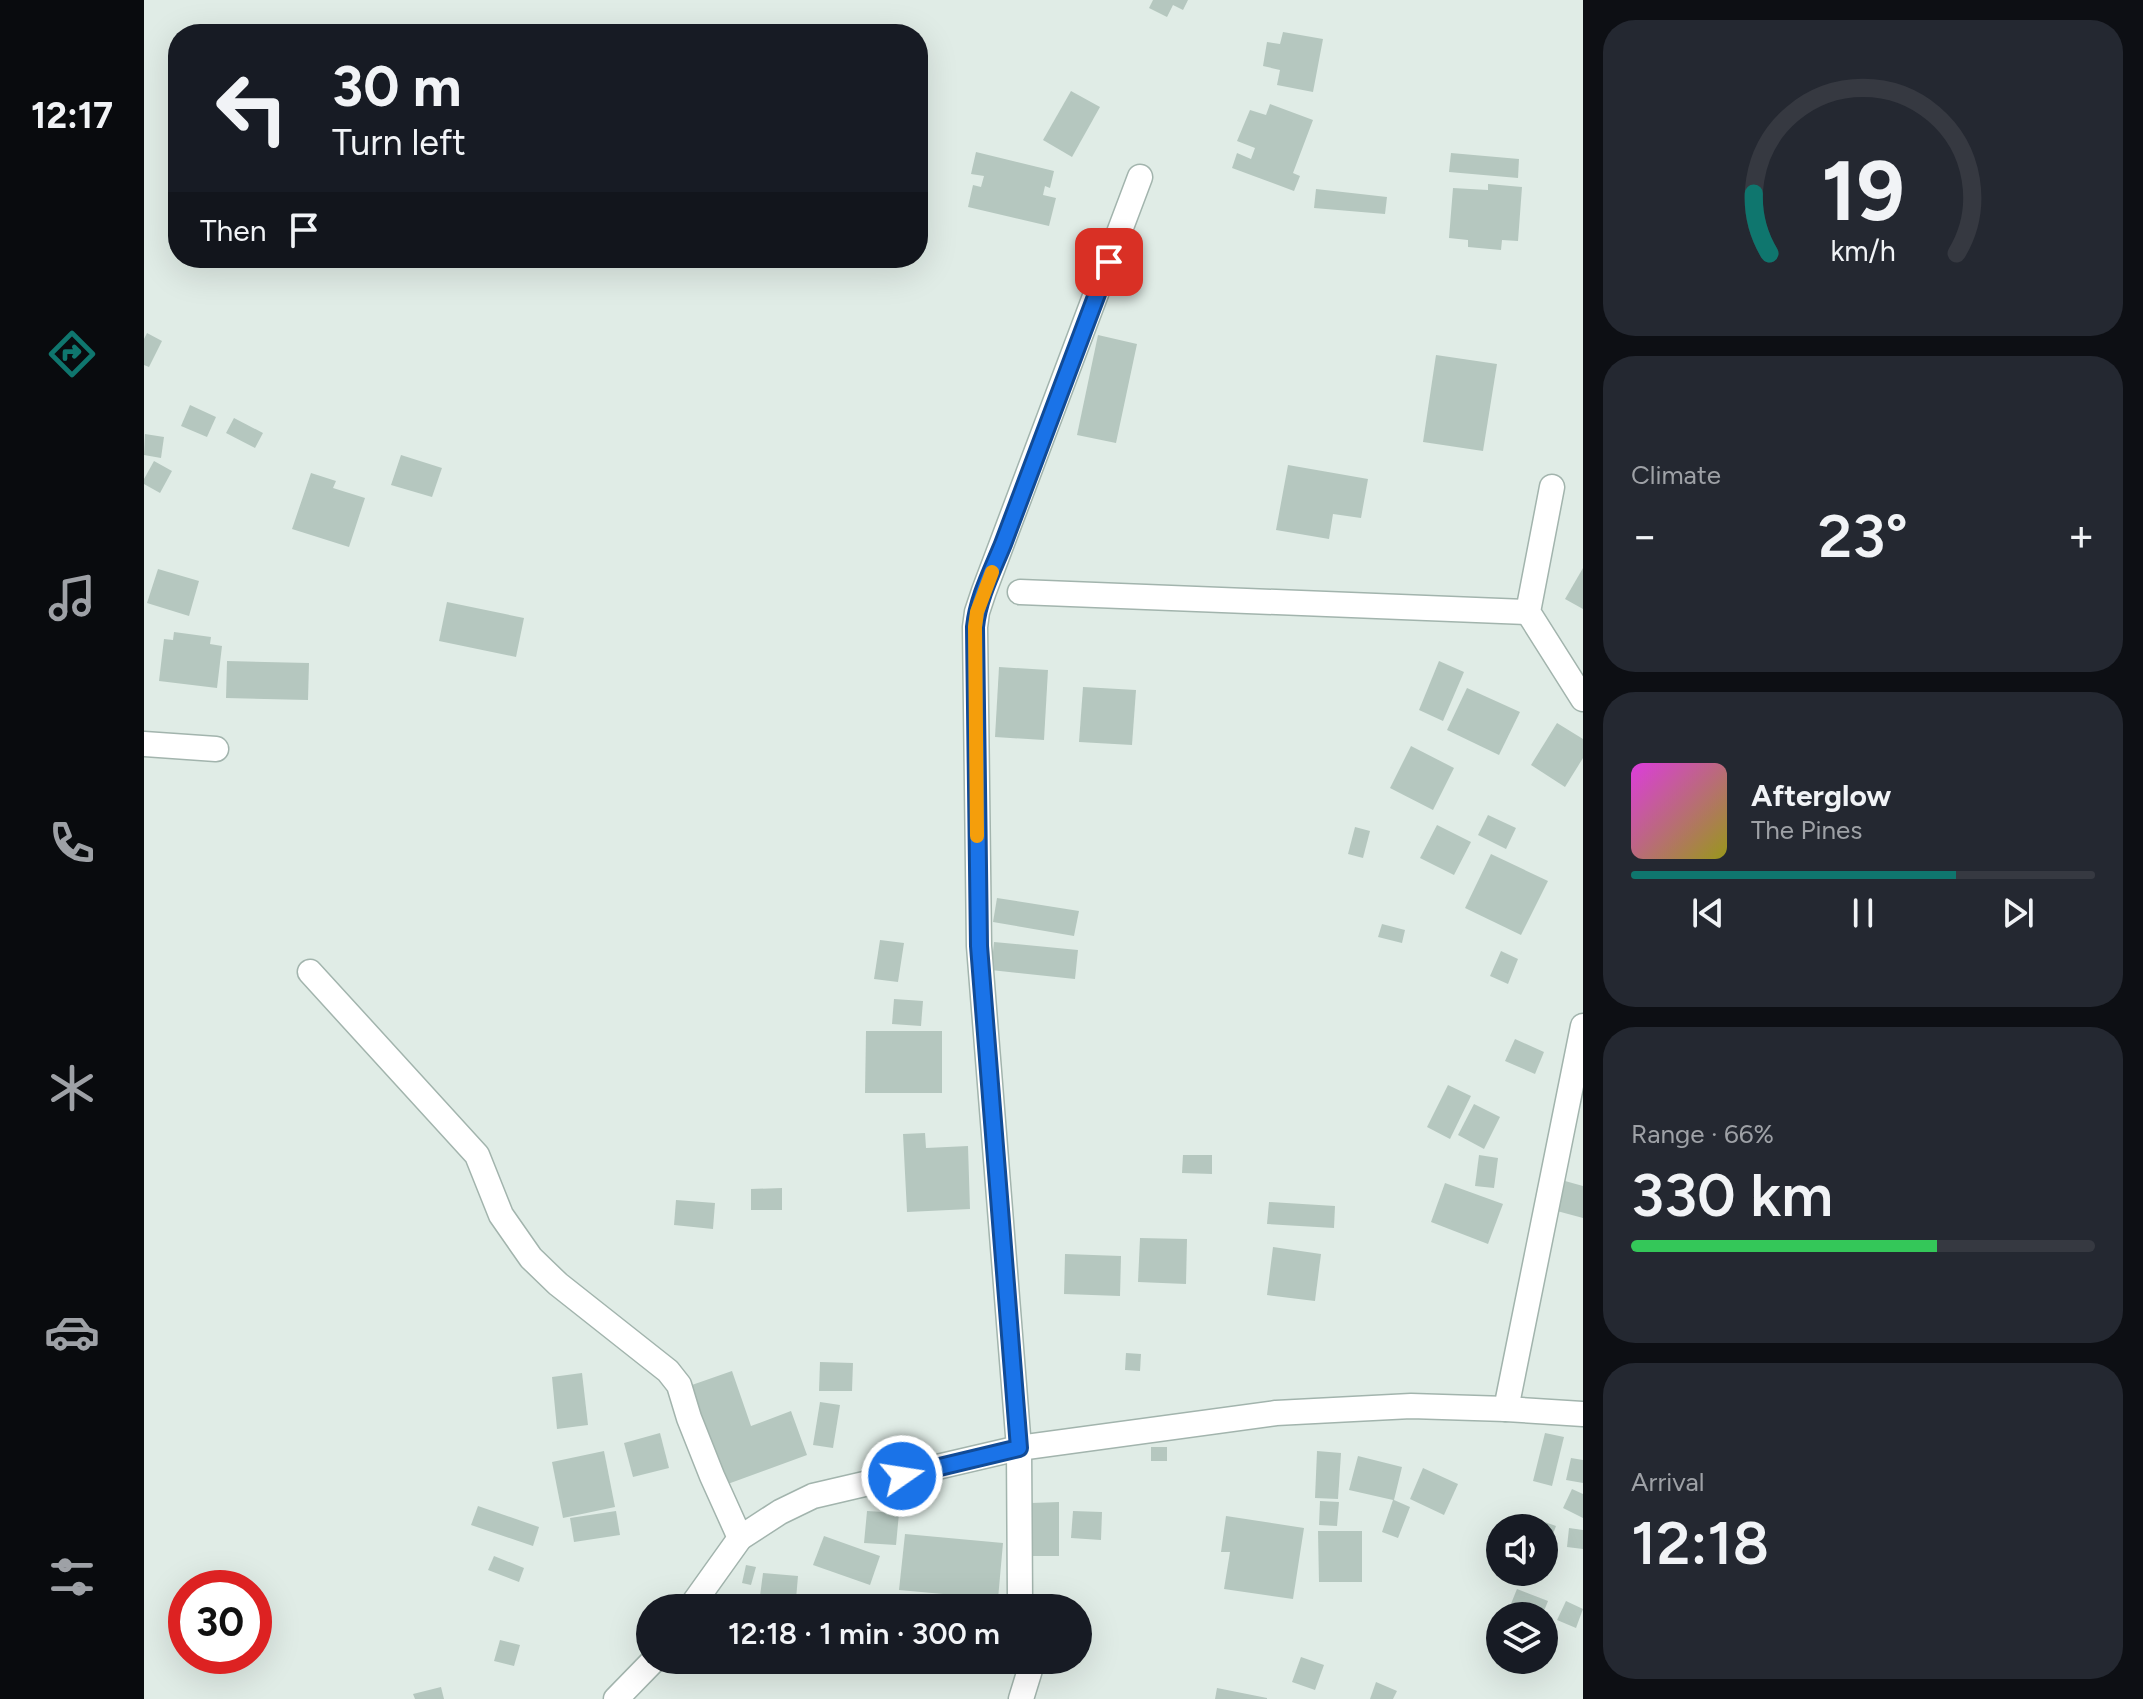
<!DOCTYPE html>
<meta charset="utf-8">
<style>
body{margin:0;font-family:Figtree,sans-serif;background:#242831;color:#f1f3f6;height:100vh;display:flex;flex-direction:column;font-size:30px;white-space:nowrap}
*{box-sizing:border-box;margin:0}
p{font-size:26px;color:#9ea1a6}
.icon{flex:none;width:44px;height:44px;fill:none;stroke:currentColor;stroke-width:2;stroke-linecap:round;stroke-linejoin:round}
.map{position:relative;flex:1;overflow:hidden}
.side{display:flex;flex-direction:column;gap:20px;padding:20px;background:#0d0f14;width:560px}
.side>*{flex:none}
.top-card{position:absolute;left:24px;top:24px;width:760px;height:244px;border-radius:32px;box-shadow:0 8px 32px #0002;background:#171b24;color:#f1f3f6;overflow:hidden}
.tools{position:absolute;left:1342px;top:1514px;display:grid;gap:16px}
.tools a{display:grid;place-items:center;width:72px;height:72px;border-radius:50%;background:#171b24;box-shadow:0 8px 32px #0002;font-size:40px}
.speed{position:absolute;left:24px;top:1570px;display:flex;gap:16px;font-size:40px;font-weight:700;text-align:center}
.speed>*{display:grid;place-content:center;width:104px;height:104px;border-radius:50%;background:#171b24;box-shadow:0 8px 32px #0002;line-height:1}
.speed .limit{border:12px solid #d22;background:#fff;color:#111}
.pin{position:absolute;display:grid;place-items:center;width:68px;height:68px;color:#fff;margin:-34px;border-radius:16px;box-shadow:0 4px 12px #0006}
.me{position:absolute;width:88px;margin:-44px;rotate:77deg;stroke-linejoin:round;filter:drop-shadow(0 0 6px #0008)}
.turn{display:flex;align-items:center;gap:28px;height:168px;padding:0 32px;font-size:36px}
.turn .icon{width:104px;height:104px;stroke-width:2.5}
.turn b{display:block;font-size:56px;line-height:68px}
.then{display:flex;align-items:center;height:76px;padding:0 32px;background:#0003;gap:16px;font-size:30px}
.big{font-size:60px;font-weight:600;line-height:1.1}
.side .widget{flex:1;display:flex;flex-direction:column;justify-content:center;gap:12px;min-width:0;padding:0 28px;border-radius:32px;background:#242831}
.side .dial{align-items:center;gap:0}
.dial svg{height:208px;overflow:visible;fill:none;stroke:#363941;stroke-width:7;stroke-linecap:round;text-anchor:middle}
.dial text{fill:#f1f3f6;stroke:none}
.song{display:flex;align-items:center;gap:24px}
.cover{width:96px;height:96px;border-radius:12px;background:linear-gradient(135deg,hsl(300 70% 55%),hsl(60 70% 35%))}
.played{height:8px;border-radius:4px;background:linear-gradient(90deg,#0f766e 70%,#363941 70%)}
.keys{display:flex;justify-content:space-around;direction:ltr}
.heat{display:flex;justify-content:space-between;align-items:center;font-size:44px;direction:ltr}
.charge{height:12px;border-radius:6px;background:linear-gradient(90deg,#34c759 66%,#363941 0)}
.trip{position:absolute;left:492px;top:1594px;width:456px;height:80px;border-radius:40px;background:#171b24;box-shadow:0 8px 32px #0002;font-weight:600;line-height:80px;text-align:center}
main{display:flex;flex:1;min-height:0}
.tabs{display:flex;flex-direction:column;width:144px;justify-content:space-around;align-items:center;background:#090b0e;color:#9ea1a6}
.tabs .icon{width:56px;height:56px}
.tabs .selected{color:#0f766e}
.tabs b{font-size:36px;color:#f1f3f6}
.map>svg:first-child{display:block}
.building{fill:#b5c7bf}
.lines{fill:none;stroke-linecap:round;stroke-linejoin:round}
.street-casing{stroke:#a2b4ad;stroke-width:27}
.street{stroke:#fff;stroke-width:24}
.route-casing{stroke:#114b97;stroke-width:20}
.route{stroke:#1a73e8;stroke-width:14}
.slow{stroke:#f59e0b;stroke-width:14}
</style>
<main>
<nav class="tabs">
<b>12:17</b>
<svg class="icon selected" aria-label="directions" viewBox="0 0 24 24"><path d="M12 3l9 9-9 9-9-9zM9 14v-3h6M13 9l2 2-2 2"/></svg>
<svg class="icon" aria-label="music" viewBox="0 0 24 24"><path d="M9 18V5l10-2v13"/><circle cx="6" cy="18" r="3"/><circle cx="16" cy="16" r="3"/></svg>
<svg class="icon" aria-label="phone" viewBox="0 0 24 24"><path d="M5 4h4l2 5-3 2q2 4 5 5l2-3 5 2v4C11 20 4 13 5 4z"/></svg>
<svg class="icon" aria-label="climate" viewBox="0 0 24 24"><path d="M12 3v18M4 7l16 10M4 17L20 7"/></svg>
<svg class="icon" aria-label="car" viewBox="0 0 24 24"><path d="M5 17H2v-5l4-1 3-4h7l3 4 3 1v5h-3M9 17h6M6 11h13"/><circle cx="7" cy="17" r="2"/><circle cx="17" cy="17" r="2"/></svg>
<svg class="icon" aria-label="filters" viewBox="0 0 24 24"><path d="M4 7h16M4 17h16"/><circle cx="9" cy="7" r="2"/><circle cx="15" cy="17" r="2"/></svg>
</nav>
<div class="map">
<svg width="1439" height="1699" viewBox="0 0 1439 1699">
<rect width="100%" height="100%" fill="#e0ece6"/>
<g class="building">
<polygon points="1009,0 1044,0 1039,10 1029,5 1023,17 1005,8"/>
<polygon points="1139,32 1179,39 1169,92 1133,85 1136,70 1119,66 1123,42 1136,44"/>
<polygon points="927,91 956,107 928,157 899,140"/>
<polygon points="1126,104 1169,120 1149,173 1156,176 1150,191 1088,168 1093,153 1107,159 1111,148 1093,141 1106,110 1122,115"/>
<polygon points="832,152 910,171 906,188 901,186 899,195 912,198 905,226 824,207 829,185 837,187 840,176 827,174"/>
<polygon points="1307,153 1375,159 1374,178 1305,172"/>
<polygon points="1344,184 1378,187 1374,241 1358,240 1357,250 1324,247 1324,240 1305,238 1309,188 1344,190"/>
<polygon points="1172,189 1243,197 1241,214 1170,208"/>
<polygon points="3,333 18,341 5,367 0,365 0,339"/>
<polygon points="954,335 993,344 972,443 933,435"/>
<polygon points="1292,355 1353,364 1339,451 1279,442"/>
<polygon points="46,405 72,417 63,437 37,426"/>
<polygon points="90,418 119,433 111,448 82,433"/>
<polygon points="1,434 20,437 17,458 0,455"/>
<polygon points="257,455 298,468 288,497 247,485"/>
<polygon points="10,461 28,471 16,493 0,484 0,479"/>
<polygon points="1144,465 1224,479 1217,518 1189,514 1185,539 1132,530"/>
<polygon points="167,473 192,481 189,488 221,498 205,547 148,529"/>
<polygon points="1439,568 1439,609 1421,599"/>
<polygon points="14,569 55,581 45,616 3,603"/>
<polygon points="303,602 380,618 372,657 295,641"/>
<polygon points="30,632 67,637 66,644 78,646 73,688 15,681 20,639 29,640"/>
<polygon points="83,661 165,663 164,700 82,698"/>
<polygon points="1295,661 1320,672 1299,721 1275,710"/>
<polygon points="855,667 904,670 900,740 851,737"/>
<polygon points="939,687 992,690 988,745 935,742"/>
<polygon points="1323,688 1376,712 1355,755 1303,730"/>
<polygon points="1413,723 1439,739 1439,758 1421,787 1387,765"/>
<polygon points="1267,746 1310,768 1289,810 1246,788"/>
<polygon points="1344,815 1372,828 1362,849 1334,835"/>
<polygon points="1293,825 1327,842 1310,875 1276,858"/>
<polygon points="1211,827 1226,831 1219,858 1204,854"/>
<polygon points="1347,854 1404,881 1377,935 1321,908"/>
<polygon points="853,898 935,911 930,936 849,922"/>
<polygon points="1238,924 1261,930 1258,943 1234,937"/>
<polygon points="736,940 760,943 754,982 730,979"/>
<polygon points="850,942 934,950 931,979 847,970"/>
<polygon points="1357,951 1374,959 1364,984 1346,976"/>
<polygon points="750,999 779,1001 777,1026 748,1024"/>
<polygon points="722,1031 798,1031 798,1093 721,1093"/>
<polygon points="1371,1039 1400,1052 1391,1074 1361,1061"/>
<polygon points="1304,1085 1327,1096 1306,1139 1283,1127"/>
<polygon points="1330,1104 1356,1117 1340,1149 1314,1135"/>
<polygon points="781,1133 782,1148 824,1146 826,1209 763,1212 759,1134"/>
<polygon points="1039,1155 1068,1155 1068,1174 1038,1173"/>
<polygon points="1335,1155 1354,1158 1350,1188 1331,1186"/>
<polygon points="1421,1181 1439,1186 1439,1218 1413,1211"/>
<polygon points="1301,1183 1359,1204 1344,1244 1287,1222"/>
<polygon points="638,1188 638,1210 607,1210 607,1189"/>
<polygon points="532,1200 571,1203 569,1229 530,1225"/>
<polygon points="1125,1202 1191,1206 1190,1228 1123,1224"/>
<polygon points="996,1238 1043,1239 1042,1284 994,1282"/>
<polygon points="1129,1247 1177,1254 1171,1301 1123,1295"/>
<polygon points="921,1254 977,1256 976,1296 920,1294"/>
<polygon points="982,1353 997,1354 996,1371 981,1370"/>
<polygon points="676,1362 709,1363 708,1391 675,1391"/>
<polygon points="588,1371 607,1426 647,1411 663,1455 581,1485 545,1386"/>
<polygon points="438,1373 444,1425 413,1429 408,1377"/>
<polygon points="676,1402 696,1405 689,1448 669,1445"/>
<polygon points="516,1433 525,1468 489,1477 480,1443"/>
<polygon points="1401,1433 1420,1437 1408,1486 1389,1481"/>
<rect x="1007" y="1447" width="16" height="14"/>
<polygon points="460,1451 471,1507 419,1518 408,1462"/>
<polygon points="1173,1451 1197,1453 1194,1499 1171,1498"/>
<polygon points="1214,1456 1258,1467 1250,1500 1266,1507 1254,1538 1238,1532 1249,1500 1205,1490"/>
<polygon points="1427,1458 1439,1460 1439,1483 1422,1480"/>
<polygon points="1279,1468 1314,1484 1300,1515 1266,1499"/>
<polygon points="1428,1489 1439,1494 1439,1518 1419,1508"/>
<polygon points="1176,1501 1195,1502 1193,1526 1175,1525"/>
<polygon points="915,1502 915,1556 887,1556 887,1503"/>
<polygon points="334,1506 395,1527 389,1546 327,1525"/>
<polygon points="472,1511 476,1535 430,1542 426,1518"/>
<polygon points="723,1511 755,1513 752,1545 720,1543"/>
<polygon points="929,1511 958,1512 957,1540 927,1538"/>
<polygon points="1381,1515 1412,1526 1400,1558 1400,1528 1376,1528"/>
<polygon points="1082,1516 1160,1528 1149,1599 1080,1589 1086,1552 1077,1552"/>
<polygon points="1425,1528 1439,1530 1439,1549 1423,1547"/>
<polygon points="1174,1531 1218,1531 1218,1582 1175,1582"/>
<polygon points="761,1534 859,1543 854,1599 755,1590"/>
<polygon points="680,1536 736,1556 726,1585 669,1565"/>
<polygon points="350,1556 380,1568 375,1582 344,1570"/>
<polygon points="602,1565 612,1567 607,1585 598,1583"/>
<polygon points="619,1573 654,1576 652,1599 616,1596"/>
<polygon points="1373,1589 1404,1601 1398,1616 1362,1616"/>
<polygon points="1422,1601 1439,1609 1432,1628 1413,1620"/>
<polygon points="356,1640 376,1645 370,1666 350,1661"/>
<polygon points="1157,1657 1180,1665 1171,1690 1148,1682"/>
<polygon points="808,1660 857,1660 856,1672 807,1667"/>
<polygon points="1232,1682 1253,1691 1249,1699 1226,1699"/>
<polygon points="297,1687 300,1699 271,1699 269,1694"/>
<polygon points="1073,1688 1123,1698 1123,1699 1071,1699"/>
</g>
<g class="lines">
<defs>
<g id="street">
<polyline points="1408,487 1384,612 1439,699"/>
<polyline points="876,592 1384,612"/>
<polyline points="0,744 72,749"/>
<polyline points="166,972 333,1155 357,1215 387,1258 414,1284 524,1371 535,1385 545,1418 568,1476 596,1538"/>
<polyline points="1362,1409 1439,1026"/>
<polyline points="546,1608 596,1538 636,1512 669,1496 875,1448 1132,1413 1267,1406 1362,1409 1439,1414"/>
<polyline points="878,1608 876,1600 875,1448 835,946 831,627 833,612 840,591 996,177"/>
<polyline points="472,1699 510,1660"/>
<polyline points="877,1699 889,1660"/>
</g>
</defs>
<use href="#street" class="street-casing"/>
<use href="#street" class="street"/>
</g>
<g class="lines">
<defs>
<path id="route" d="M758 1476 875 1448 835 946 831 627C834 598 848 571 859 544L965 262"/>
</defs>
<use href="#route" class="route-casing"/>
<use href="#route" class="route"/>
<polyline class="slow" points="833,836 831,627 833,612 848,572"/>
</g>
</svg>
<div class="tools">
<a><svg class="icon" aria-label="sound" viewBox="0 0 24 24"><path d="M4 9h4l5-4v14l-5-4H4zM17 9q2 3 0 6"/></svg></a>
<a><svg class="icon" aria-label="layers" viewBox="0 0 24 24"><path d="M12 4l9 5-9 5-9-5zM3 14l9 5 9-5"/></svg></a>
</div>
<div class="speed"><div class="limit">30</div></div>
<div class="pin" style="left:965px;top:262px;background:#d93025"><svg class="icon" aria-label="arrive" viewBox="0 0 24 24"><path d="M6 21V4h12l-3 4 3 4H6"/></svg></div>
<svg class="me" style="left:758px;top:1476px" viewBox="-20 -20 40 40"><circle r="17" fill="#1a73e8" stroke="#fff" stroke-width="3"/><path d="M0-11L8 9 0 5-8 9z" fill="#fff"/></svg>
<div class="trip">12:18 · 1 min · 300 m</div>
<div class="top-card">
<div class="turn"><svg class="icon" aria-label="left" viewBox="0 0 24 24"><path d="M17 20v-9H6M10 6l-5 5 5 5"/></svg><div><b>30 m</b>Turn left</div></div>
<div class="then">Then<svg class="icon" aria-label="arrive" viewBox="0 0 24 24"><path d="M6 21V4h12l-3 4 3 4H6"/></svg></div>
</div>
</div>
<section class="side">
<div class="widget dial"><svg viewBox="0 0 100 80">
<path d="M14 69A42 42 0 1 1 86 69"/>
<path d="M14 69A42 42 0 0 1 8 46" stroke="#0f766e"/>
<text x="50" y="56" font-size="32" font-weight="700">19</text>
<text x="50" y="72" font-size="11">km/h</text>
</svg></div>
<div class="widget"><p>Climate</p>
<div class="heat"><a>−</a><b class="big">23°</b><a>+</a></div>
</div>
<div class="widget">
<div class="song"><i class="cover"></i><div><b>Afterglow</b><p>The Pines</p></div></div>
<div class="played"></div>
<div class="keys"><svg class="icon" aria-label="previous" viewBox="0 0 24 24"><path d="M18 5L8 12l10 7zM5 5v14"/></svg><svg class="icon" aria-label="pause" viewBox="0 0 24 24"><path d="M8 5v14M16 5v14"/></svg><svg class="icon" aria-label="next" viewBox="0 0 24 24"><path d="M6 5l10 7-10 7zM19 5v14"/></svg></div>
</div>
<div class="widget"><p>Range · 66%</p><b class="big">330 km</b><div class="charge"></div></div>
<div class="widget"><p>Arrival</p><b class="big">12:18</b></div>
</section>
</main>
